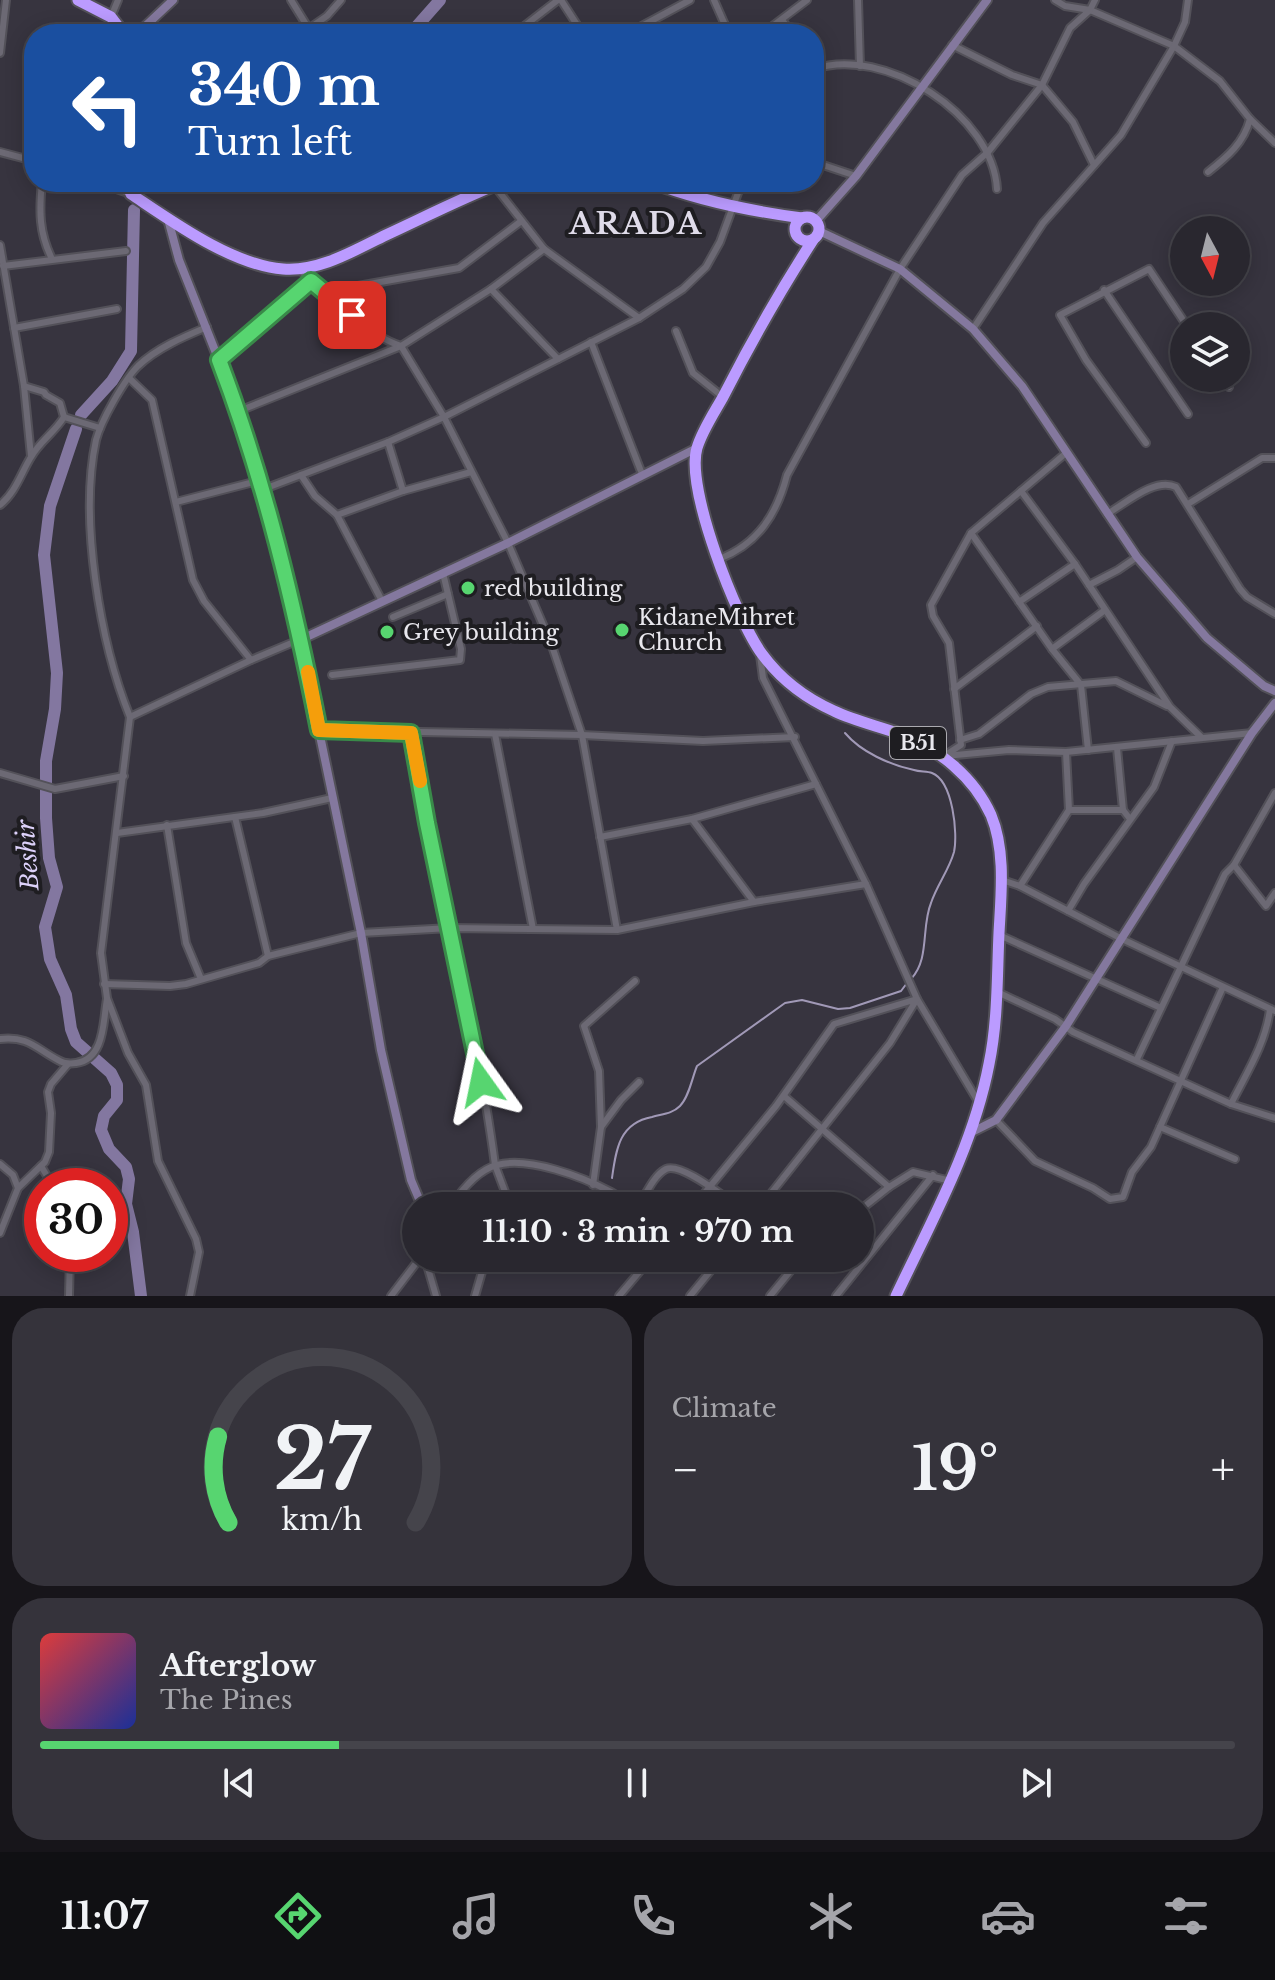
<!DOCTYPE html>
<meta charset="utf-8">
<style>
body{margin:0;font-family:"Libre Baskerville",serif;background:#35333b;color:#f1f3f6;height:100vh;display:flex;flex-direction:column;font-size:30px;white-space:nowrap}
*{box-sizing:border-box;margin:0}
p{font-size:26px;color:#a5a5aa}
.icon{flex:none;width:44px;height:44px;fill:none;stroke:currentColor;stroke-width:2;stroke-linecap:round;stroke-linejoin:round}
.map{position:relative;height:1296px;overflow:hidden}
.details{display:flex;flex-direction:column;gap:12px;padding:12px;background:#17151a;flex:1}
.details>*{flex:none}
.banner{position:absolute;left:24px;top:24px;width:800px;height:168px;border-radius:32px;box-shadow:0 4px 20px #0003,0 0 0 2px #45444b;background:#1a4fa0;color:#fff;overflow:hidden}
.needle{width:52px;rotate:173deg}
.tools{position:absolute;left:1170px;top:216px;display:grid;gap:16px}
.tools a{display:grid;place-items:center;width:80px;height:80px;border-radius:50%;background:#29272f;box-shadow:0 4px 20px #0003,0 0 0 2px #45444b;font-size:40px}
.speed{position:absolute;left:24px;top:1168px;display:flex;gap:16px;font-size:40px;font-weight:700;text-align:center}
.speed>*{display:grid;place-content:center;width:104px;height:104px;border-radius:50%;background:#29272f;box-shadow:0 4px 20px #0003,0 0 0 2px #45444b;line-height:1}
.speed .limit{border:12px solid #d22;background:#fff;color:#111}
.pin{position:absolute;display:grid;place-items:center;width:68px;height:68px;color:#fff;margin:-34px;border-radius:16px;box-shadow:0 4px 12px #0006}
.me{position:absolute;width:88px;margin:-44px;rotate:348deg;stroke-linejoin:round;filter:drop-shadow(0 0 6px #0008)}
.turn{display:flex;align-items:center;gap:28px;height:168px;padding:0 32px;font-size:36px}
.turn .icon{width:104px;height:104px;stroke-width:2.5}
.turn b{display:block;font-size:56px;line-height:68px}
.big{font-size:60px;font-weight:700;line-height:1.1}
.details .tile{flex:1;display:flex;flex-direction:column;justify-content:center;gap:12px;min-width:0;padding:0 28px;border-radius:32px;background:#35333b}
.details .dial{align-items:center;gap:0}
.dial svg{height:208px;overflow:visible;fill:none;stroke:#45444b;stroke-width:7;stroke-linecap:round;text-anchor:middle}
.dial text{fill:#f1f3f6;stroke:none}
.song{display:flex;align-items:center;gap:24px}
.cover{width:96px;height:96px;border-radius:12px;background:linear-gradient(135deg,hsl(0 70% 55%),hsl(230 70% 35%))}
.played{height:8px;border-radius:4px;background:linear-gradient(90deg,#57d570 25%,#45444b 25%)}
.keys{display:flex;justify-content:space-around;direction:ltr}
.heat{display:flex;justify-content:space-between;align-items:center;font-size:44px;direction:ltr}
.details .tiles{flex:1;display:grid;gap:12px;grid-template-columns:1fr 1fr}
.tile:last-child{grid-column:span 2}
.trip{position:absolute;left:402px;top:1192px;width:472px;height:80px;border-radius:40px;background:#29272f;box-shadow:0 4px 20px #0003,0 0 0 2px #45444b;font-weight:700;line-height:80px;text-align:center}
.tab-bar{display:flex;height:128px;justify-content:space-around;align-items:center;background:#101013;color:#a5a5aa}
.tab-bar .icon{width:56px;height:56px}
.tab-bar .selected{color:#57d570}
.tab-bar b{font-size:36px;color:#f1f3f6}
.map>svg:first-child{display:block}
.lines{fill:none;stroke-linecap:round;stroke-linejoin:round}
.stream{stroke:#a199b7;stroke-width:2}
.river{stroke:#8377a0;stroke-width:12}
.street-casing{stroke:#535159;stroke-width:10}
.secondary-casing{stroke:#535159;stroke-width:12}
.highway-casing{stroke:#535159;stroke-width:15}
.street{stroke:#6c6974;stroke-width:6}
.secondary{stroke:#84789e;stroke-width:8}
.highway{stroke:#bb9bff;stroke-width:11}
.route-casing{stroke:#398a49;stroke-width:20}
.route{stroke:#57d570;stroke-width:14}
.slow{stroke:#f59e0b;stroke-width:14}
.poi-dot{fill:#57d570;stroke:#1e1d21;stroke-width:3}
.labels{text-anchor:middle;stroke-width:8;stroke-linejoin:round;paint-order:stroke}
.shield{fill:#1e1d21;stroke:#abaab0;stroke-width:2}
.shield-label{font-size:20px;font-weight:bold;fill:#e8e7ed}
.poi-label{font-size:22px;fill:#e8e7ed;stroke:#1e1d21;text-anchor:start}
.water-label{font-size:24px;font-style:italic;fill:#dcd1f9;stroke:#1e1d21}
.district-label{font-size:30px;font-weight:bold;letter-spacing:2px;fill:#dfdbe9;stroke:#1e1d21}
</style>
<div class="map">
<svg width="1275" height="1296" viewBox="0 0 1275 1296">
<rect width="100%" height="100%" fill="#37343f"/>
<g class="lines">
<g class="stream">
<path d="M845 733C861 752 890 765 914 770 920 772 927 771 932 773 953 781 958 834 954 852 949 870 937 885 931 903 921 927 930 959 911 979"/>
<path d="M612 1178C616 1150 619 1123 652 1117 662 1114 672 1114 680 1106 689 1097 692 1078 697 1066L785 1003 802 1000 838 1009 850 1008 901 991 907 983"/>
</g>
<g class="river">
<polyline points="410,34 440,0"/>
<polyline points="141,185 142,182"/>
<polyline points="81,415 112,381 131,351 134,210"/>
<polyline points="76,429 50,506 44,555 57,673 55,709 46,761 46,818 49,858 57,887 45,927 50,959 66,995 71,1029 76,1042 111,1073 117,1085 117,1100 104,1116 101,1130 109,1149 126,1167 129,1179 126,1204 133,1232 141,1296"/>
</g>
<defs>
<g id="street">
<polyline points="291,0 312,34"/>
<polyline points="561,0 583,34"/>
<polyline points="714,0 729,34"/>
<polyline points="858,0 860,66"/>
<path d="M1055 0 1065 6 1090 10 1174 46 1220 81 1250 119C1244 143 1227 157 1208 172"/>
<polyline points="111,17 118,0"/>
<polyline points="782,20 793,34"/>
<polyline points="301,34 327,16 341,0"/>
<polyline points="514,34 558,0"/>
<polyline points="627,34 690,0"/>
<polyline points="762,34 807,0"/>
<polyline points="952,45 1012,75 1042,85 1073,122 1094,165"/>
<polyline points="0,53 6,0"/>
<path d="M814 69C884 45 993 115 997 189"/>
<polyline points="1250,119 1275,143"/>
<polyline points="0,152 34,161"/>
<polyline points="814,162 856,176"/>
<path d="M42 182C39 211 39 233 52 259"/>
<polyline points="96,182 131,194"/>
<polyline points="493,184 544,249 639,318"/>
<polyline points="0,245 24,386 31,456"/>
<polyline points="3,266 126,251"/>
<path d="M300 270C326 295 367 335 401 346L444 417 508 543 552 646 582 735 617 930"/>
<polyline points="491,289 558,359"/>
<polyline points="1104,290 1188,414"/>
<polyline points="334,300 358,286 459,268 520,222"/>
<polyline points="14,328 117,309"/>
<polyline points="973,329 1043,223 1121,135 1174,46 1185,22 1188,0"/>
<polyline points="676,331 693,373 723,397"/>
<polyline points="591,342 642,474"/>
<polyline points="219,360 311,281"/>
<polyline points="129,378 152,400 193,580 204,601 251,660"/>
<polyline points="1223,378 1229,387"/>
<polyline points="239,411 401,346 491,289 544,249"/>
<polyline points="64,417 100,428"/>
<polyline points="388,442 403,491"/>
<polyline points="1146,443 1086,360 1060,315 1149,269 1187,326"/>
<polyline points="301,475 315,496 337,515 382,601"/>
<polyline points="264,489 388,442 444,417 639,318 683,289 706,267 720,242 742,182"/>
<polyline points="1021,491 1075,564 1170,707 1201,737"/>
<polyline points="176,502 261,480"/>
<polyline points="1188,504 1262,458 1275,458"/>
<path d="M0 505C16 492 21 473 31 457 40 441 55 432 64 417L60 403 46 395 44 392 24 386"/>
<path d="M1107 514C1126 503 1155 477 1176 487L1240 589 1247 597 1275 614"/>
<polyline points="337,515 403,491 471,472"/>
<polyline points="971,533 1052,649 1081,685 1088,750"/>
<path d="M719 559C758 544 777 514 787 475L900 269 962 175 988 152 1042 85 1070 28 1090 10 1095 0"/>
<polyline points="1089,585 1118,570 1137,557"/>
<polyline points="1019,602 1075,564"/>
<polyline points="393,617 448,594"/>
<polyline points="1052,649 1105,610"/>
<polyline points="760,655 763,678 866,884 917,999 979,1103"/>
<polyline points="332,675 460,660 461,649 443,573"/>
<polyline points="954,689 1037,626"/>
<polyline points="130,717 251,660 301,639"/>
<polyline points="319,730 582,735 703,741 795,737"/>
<path d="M411 733C436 878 476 1020 495 1165"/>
<polyline points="495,734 533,929"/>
<polyline points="960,740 979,734 1031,694 1048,687 1116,681 1167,706"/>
<polyline points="1117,748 1123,810 1130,819"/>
<polyline points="944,756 961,745 949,643 933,616 931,605 971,533 1066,453"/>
<polyline points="945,756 1009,750 1066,752 1252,733"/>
<polyline points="0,773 55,789 124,776"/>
<polyline points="1069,810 1123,810"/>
<polyline points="235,817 268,956"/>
<polyline points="692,819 754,902"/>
<polyline points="167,825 186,943 201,979"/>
<polyline points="117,833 263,813 332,798"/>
<polyline points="600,837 692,819 816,784"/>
<polyline points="1234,865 1266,906 1275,893"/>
<polyline points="1002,880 1020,886 1122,939 1275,1011"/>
<polyline points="1020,886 1069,810 1066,752"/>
<polyline points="1068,911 1084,884 1154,787 1172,741"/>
<polyline points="999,935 1161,1008"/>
<polyline points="104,984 170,986 186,984 259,963 268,956 361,933 450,928 617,930 754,902 866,884"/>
<path d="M995 991 1055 1019 1073 1032 1231 1104C1246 1074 1266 1043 1270 1009"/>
<path d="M0 1039C29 1036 35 1048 58 1060 64 1064 69 1064 76 1063 105 1059 103 1021 107 999"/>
<polyline points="1137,1059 1225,874 1234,865 1275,793"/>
<polyline points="784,1096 889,1187 913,1172 951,1181"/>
<polyline points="1231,1104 1275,1118"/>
<polyline points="996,1120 1035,1161 1093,1188 1110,1199 1123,1197 1132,1172 1151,1147 1223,987"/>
<polyline points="601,1127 599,1071 584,1026 635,981"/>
<polyline points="1160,1127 1235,1159"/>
<polyline points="0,1164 13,1175 18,1188 0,1233"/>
<polyline points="495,1165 507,1197 504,1206"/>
<polyline points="41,1166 53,1186"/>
<polyline points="593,1185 601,1127 621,1100 639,1082"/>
<polyline points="18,1188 45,1162 49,1152 51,1113 48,1092 51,1084 68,1064"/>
<path d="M451 1206C461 1191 478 1170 497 1165 528 1156 583 1177 611 1192 622 1198 626 1205 639 1205 646 1194 654 1175 666 1169 681 1162 724 1197 738 1206"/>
<polyline points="694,1206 776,1106 834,1024 917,999 890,1043 761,1206"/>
<polyline points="860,1210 889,1187"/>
<polyline points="425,1258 436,1296"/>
<polyline points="69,1296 70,1254"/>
<path d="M190 1296 199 1252 196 1239 158 1161 146 1085 128 1053 107 998 101 953 130 717C100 643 79 519 96 440 101 421 124 380 138 366 157 348 183 337 207 327"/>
<polyline points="391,1296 420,1258"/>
<polyline points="475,1296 486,1258"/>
<polyline points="619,1296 651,1258"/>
<polyline points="690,1296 721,1258"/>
<polyline points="770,1296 801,1258"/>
<polyline points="836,1296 933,1175"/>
</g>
<g id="secondary">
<polyline points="137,34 173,0"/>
<polyline points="168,219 179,260 239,411 264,489 286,572 361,933 381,1050 411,1180 422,1206"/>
<polyline points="816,221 856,176 987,0"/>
<polyline points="819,231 900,269 973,329 1022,386 1137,557 1207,638 1264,686 1275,691"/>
<polyline points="302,639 508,543 697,448"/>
<polyline points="970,1133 996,1120 1066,1026 1252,733 1275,703"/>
</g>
<g id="highway">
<polyline points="78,0 111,17 124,34"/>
<path d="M126 182 131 194C173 222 232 265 283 269 319 272 355 250 386 235 425 217 464 197 503 182"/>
<path d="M651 182C700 201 750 211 802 218"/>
<circle cx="807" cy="229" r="12"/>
<path d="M813 240C780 291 750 344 723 397 714 413 702 431 697 448 685 488 737 620 762 654 781 680 805 698 834 711 855 721 878 726 900 734 938 748 974 777 991 815 1006 851 1001 895 999 933 997 976 998 1021 989 1064 973 1147 932 1220 896 1296"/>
</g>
</defs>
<use href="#street" class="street-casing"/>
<use href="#secondary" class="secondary-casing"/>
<use href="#highway" class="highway-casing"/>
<use href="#street" class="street"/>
<use href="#secondary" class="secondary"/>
<use href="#highway" class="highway"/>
</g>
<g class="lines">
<defs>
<path id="route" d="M352 315 311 281 219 360C265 481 294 604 319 730L411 733 427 823 481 1082"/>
</defs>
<use href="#route" class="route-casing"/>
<use href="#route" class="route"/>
<polyline class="slow" points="308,672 319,730 411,733 420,781"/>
</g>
<g class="poi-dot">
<circle cx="468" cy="588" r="8"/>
<circle cx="622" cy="630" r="8"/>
<circle cx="387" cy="632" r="8"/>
</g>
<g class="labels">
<rect class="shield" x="890" y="727" width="56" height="32" rx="6"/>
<g class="shield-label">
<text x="918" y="750">B51</text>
</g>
<g class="poi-label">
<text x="484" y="596">red building</text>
<text x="638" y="625">KidaneMihret<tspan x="638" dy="25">Church</tspan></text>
<text x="403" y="640">Grey building</text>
</g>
<g class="water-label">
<text transform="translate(28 855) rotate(-94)" y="8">Beshir</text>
</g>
<g class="district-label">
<text x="636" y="234">ARADA</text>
</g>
</g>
</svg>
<div class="tools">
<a><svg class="needle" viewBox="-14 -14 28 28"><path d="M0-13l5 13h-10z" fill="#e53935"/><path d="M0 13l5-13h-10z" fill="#a5a5aa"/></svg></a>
<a><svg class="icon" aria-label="layers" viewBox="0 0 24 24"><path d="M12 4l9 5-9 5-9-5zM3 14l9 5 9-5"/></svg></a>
</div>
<div class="speed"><div class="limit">30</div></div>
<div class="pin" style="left:352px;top:315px;background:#d93025"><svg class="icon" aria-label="arrive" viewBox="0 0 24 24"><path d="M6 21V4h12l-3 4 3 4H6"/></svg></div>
<svg class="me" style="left:481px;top:1082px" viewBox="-20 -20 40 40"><path d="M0-17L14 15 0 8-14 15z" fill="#57d570" stroke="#fff" stroke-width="4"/></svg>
<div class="trip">11:10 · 3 min · 970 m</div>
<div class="banner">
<div class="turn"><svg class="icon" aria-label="left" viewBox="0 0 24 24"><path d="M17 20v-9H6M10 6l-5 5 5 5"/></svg><div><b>340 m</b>Turn left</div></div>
</div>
</div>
<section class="details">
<div class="tiles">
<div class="tile dial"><svg viewBox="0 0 100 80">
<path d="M14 69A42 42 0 1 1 86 69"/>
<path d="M14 69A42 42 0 0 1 10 36" stroke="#57d570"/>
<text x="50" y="56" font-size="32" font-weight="700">27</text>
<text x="50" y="72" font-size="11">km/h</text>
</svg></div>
<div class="tile"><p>Climate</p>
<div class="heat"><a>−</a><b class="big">19°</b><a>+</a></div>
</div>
<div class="tile">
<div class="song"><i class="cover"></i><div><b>Afterglow</b><p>The Pines</p></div></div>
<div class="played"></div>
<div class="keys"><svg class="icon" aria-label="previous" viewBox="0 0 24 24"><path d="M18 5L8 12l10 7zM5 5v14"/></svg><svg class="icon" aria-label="pause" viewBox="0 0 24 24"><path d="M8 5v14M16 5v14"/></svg><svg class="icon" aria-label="next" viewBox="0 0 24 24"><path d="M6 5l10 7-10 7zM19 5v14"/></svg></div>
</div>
</div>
</section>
<nav class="tab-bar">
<b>11:07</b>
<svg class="icon selected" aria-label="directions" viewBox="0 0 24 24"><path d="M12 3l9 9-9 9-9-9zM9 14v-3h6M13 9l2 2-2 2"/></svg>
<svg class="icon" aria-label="music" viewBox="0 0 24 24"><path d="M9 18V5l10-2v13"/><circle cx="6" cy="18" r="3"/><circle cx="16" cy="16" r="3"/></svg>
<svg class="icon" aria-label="phone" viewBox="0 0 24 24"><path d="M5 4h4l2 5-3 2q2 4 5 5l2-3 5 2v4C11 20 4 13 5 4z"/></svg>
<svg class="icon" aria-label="climate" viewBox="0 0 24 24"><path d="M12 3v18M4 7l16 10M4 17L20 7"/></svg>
<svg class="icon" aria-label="car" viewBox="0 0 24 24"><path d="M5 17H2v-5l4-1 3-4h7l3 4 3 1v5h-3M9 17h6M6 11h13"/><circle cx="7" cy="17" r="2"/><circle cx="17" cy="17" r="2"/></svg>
<svg class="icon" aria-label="filters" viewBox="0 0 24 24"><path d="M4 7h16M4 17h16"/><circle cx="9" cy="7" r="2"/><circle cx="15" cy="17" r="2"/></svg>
</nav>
